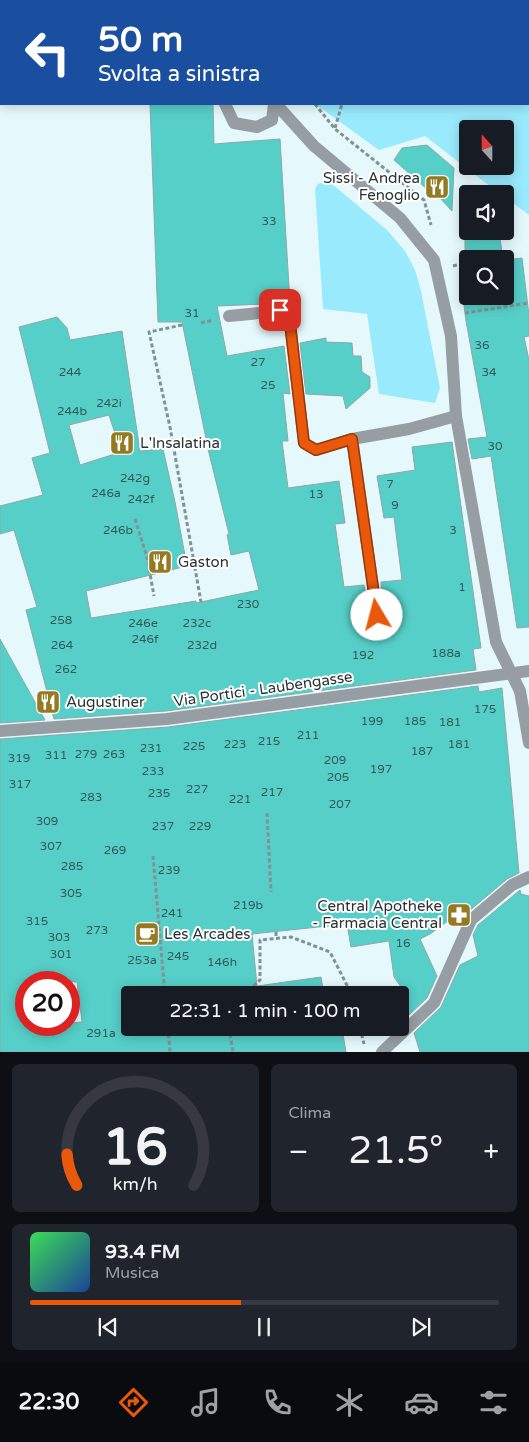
<!DOCTYPE html>
<html lang="it">
<meta charset="utf-8">
<style>
body{margin:0;font-family:"Varela Round",sans-serif;background:#20242c;color:#f1f3f6;height:100vh;display:flex;flex-direction:column;font-size:19px;white-space:nowrap}
*{box-sizing:border-box;margin:0}
p{font-size:16px;color:#9ea1a6}
.icon{flex:none;width:28px;height:28px;fill:none;stroke:currentColor;stroke-width:2;stroke-linecap:round;stroke-linejoin:round}
.map{position:relative;height:1052px;overflow:hidden}
.panel{display:flex;flex-direction:column;gap:12px;padding:12px;background:#0d0f14;flex:1}
.panel>*{flex:none}
.banner{position:absolute;left:0px;top:0px;width:530px;height:105px;box-shadow:0 2px 12px #0003;background:#1a4fa0;color:#fff;overflow:hidden}
.needle{width:32px;rotate:339deg}
.fabs{position:absolute;left:459px;top:120px;display:grid;gap:10px}
.fabs a{display:grid;place-items:center;width:55px;height:55px;border-radius:5px;background:#171b24;box-shadow:0 2px 12px #0003;font-size:25px}
.speed{position:absolute;left:15px;top:971px;display:flex;gap:10px;font-size:25px;font-weight:700;text-align:center}
.speed>*{display:grid;place-content:center;width:65px;height:65px;border-radius:50%;background:#171b24;box-shadow:0 2px 12px #0003;line-height:1}
.speed .limit{border:8px solid #d22;background:#fff;color:#111}
.pin{position:absolute;display:grid;place-items:center;width:42px;height:42px;color:#fff;margin:-21px;border-radius:10px;box-shadow:0 2px 8px #0006}
.me{position:absolute;width:55px;margin:-28px;rotate:352deg;stroke-linejoin:round;filter:drop-shadow(0 0 4px #0008)}
.turn{display:flex;align-items:center;gap:18px;height:105px;padding:0 15px;font-size:22px}
.turn .icon{width:65px;height:65px;stroke-width:2.5}
.turn b{display:block;font-size:35px;line-height:42px}
.big{font-size:38px;font-weight:600;line-height:1.1}
.panel .widget{flex:1;display:flex;flex-direction:column;justify-content:center;gap:8px;min-width:0;padding:0 18px;border-radius:8px;background:#20242c}
.panel .dial{align-items:center;gap:0}
.dial svg{height:130px;overflow:visible;fill:none;stroke:#363941;stroke-width:7;stroke-linecap:round;text-anchor:middle}
.dial text{fill:#f1f3f6;stroke:none}
.song{display:flex;align-items:center;gap:15px}
.cover{width:60px;height:60px;border-radius:8px;background:linear-gradient(135deg,hsl(130 70% 55%),hsl(220 70% 35%))}
.played{height:5px;border-radius:2px;background:linear-gradient(90deg,#ea580c 45%,#363941 45%)}
.keys{display:flex;justify-content:space-around;direction:ltr}
.heat{display:flex;justify-content:space-between;align-items:center;font-size:28px;direction:ltr}
.panel .tiles{flex:1;display:grid;gap:12px;grid-template-columns:1fr 1fr}
.widget:last-child{grid-column:span 2}
.trip{position:absolute;left:121px;top:986px;width:288px;height:50px;border-radius:5px;background:#171b24;box-shadow:0 2px 12px #0003;font-weight:600;line-height:50px;text-align:center}
.menu{display:flex;height:80px;justify-content:space-around;align-items:center;background:#090b0e;color:#9ea1a6}
.menu .icon{width:35px;height:35px}
.menu .selected{color:#ea580c}
.menu b{font-size:22px;color:#f1f3f6}
.map>svg:first-child{display:block}
.green{fill:#99eafd;fill-rule:evenodd}
.building{fill:#56cfc8;stroke:#90a7a5;fill-rule:evenodd}
.lines{fill:none;stroke-linecap:round;stroke-linejoin:round}
.path{stroke:#829194;stroke-width:3;stroke-dasharray:4 2.5;stroke-linecap:butt}
.service{stroke:#969ea3;stroke-width:12}
.pedestrian{stroke:#969ea3;stroke-width:12}
.minor{stroke:#969ea3;stroke-width:12}
.route-casing{stroke:#983908;stroke-width:12}
.route{stroke:#ea580c;stroke-width:9}
.labels{text-anchor:middle;stroke-width:4;stroke-linejoin:round;paint-order:stroke}
.number-label{font-size:12px;fill:#345959}
.poi-label{font-size:15px;fill:#293234;stroke:#fff;text-anchor:start}
.street-label{font-size:15px;fill:#293234;stroke:#fff}
</style>
<div class="map">
<svg width="529" height="1052" viewBox="0 0 529 1052">
<rect width="100%" height="100%" fill="#e5f9fd"/>
<g class="green">
<path d="M172 0H529V215L505 197V194H500L425 136 379 150 315 104H529V1ZM468 129H505V166H468Z"/>
<polygon points="325,182 332,184 387,230 405,251 415,270 421,291 440,388 435,403 379,394 367,314 323,309 315,189 318,184"/>
</g>
<g class="building">
<path d="M150 104H213L214 144 280 139 290 303 217 306 227 356 284 346 290 394 283 393 288 441H282L288 488 339 481 345 523 335 524 344 587 364 585 369 616 374 623 382 622 385 618 381 582 402 580 394 517 384 518 377 476 415 470 412 447 452 442 481 648 473 649 476 670 166 711 54 719 26 610 37 607 14 530 0 534V506L43 495 32 458 50 453 19 327 57 317 67 328 70 340 122 331 140 451 163 449 175 502 187 566 86 591 91 618 196 601V603L259 590 249 551 231 555 227 535 229 534 209 453 182 322H158ZM109 415 121 452 80 465 69 425Z"/>
<polygon points="427,145 454,168 452,211 440,198 438,199 394,160 402,148"/>
<polygon points="465,215 468,215 468,231 499,231 503,259 468,259 468,296 505,296 505,260 522,258 529,315 529,336 524,337 529,360 529,627 517,628 491,456 472,459 468,439 487,437 466,321 460,274 465,273"/>
<polygon points="326,338 326,342 352,343 353,356 361,356 362,372 370,377 370,388 346,409 343,396 306,394 300,343"/>
<polygon points="0,639 45,720 0,723"/>
<path d="M478 686 479 692 502 688 519 873 507 879 468 912 467 907 430 934 420 939 437 976 427 998 409 1015 403 1018 400 1009V995H396L404 991 394 977 389 941 351 947 347 924 252 934 257 986 321 977 324 995H130V1028H329V1029L342 1028 346 1052H0V739L168 727ZM26 982H77L82 1022 69 1023V1025H26Z"/>
<polygon points="520,890 521,894 529,896 529,1052 420,1052 414,1033 441,1007 460,965 478,956 473,935 478,925"/>
</g>
<g class="lines">
<g class="path">
<polyline points="224,0 225,1"/>
<polyline points="240,0 241,1"/>
<polyline points="278,0 279,1"/>
<polyline points="310,0 311,1"/>
<polyline points="315,104 335,129 424,200 431,225"/>
<polyline points="335,128 342,104"/>
<polyline points="453,266 465,263"/>
<polyline points="465,313 529,303"/>
<polyline points="201,323 213,320"/>
<polyline points="182,325 149,332 170,427 201,602"/>
<polyline points="135,519 147,557 154,596"/>
<polyline points="267,813 271,892"/>
<polyline points="153,856 165,995"/>
<polyline points="276,932 276,938"/>
<polyline points="244,995 260,980 260,940 291,937 330,952 352,995"/>
<polyline points="168,1028 170,1052"/>
<polyline points="229,1028 233,1052"/>
<polyline points="360,1028 364,1044"/>
</g>
<g class="service">
<polyline points="225,104 234,123 257,127 272,120 274,104"/>
<polyline points="229,316 280,311 289,315 304,443 316,450 352,439 409,429 456,416"/>
<polyline points="352,439 377,615"/>
</g>
<g class="pedestrian">
<polyline points="456,416 496,642 520,691 529,743"/>
<polyline points="0,731 167,719 529,671"/>
</g>
<g class="minor">
<polyline points="80,0 85,1"/>
<polyline points="276,104 314,146 400,218 434,260 451,336 456,416"/>
<polyline points="382,1052 434,1003 471,920 512,885 529,877"/>
</g>
</g>
<g class="lines">
<defs>
<polyline id="route" points="280,310 289,315 304,443 316,450 352,439 377,615"/>
</defs>
<use href="#route" class="route-casing"/>
<use href="#route" class="route"/>
</g>
<defs>
<symbol id="restaurant-square" viewBox="-11 -11 22 22"><rect x="-9" y="-9" width="18" height="18" rx="4" fill="#947a21" stroke="#fff"/><path d="M-5-6h1v4h1v-4h1v4h1v-4h1v5L-1.5 .5V6h-2V.5L-5-1ZM5-6V6H3V1.5H1.5Q1.5-4 5-6Z" fill="#fff"/></symbol>
<symbol id="pharmacy-square" viewBox="-11 -11 22 22"><rect x="-9" y="-9" width="18" height="18" rx="4" fill="#947a21" stroke="#fff"/><path d="M-2-6h4v4h4v4h-4v4h-4v-4h-4v-4h4Z" fill="#fff"/></symbol>
<symbol id="cafe-square" viewBox="-11 -11 22 22"><rect x="-9" y="-9" width="18" height="18" rx="4" fill="#947a21" stroke="#fff"/><path d="M-5.5-4.5H6V0H3Q3 3.5 0 3.5H-2.5Q-5.5 3.5-5.5 0ZM3-3.2v2h1.7v-2ZM-6 4.5H4V6H-6Z" fill="#fff"/></symbol>
</defs>
<g fill-rule="evenodd">
<use href="#restaurant-square" x="423" y="173" width="28" height="28"/>
<use href="#restaurant-square" x="108" y="429" width="28" height="28"/>
<use href="#restaurant-square" x="146" y="548" width="28" height="28"/>
<use href="#restaurant-square" x="34" y="688" width="28" height="28"/>
<use href="#pharmacy-square" x="445" y="901" width="28" height="28"/>
<use href="#cafe-square" x="133" y="920" width="28" height="28"/>
</g>
<g class="labels">
<g class="number-label">
<text x="269" y="225">33</text>
<text x="192" y="317">31</text>
<text x="482" y="349">36</text>
<text x="258" y="366">27</text>
<text x="70" y="376">244</text>
<text x="489" y="376">34</text>
<text x="268" y="389">25</text>
<text x="109" y="407">242i</text>
<text x="72" y="415">244b</text>
<text x="495" y="450">30</text>
<text x="135" y="482">242g</text>
<text x="390" y="488">7</text>
<text x="106" y="497">246a</text>
<text x="316" y="498">13</text>
<text x="141" y="503">242f</text>
<text x="395" y="509">9</text>
<text x="118" y="534">246b</text>
<text x="453" y="534">3</text>
<text x="462" y="591">1</text>
<text x="248" y="608">230</text>
<text x="61" y="624">258</text>
<text x="143" y="627">246e</text>
<text x="197" y="627">232c</text>
<text x="145" y="643">246f</text>
<text x="62" y="649">264</text>
<text x="202" y="649">232d</text>
<text x="446" y="657">188a</text>
<text x="363" y="659">192</text>
<text x="66" y="673">262</text>
<text x="485" y="713">175</text>
<text x="372" y="725">199</text>
<text x="415" y="725">185</text>
<text x="450" y="726">181</text>
<text x="308" y="739">211</text>
<text x="269" y="745">215</text>
<text x="235" y="748">223</text>
<text x="459" y="748">181</text>
<text x="194" y="750">225</text>
<text x="151" y="752">231</text>
<text x="422" y="755">187</text>
<text x="86" y="758">279</text>
<text x="114" y="758">263</text>
<text x="56" y="759">311</text>
<text x="19" y="762">319</text>
<text x="335" y="764">209</text>
<text x="381" y="773">197</text>
<text x="153" y="775">233</text>
<text x="338" y="781">205</text>
<text x="20" y="788">317</text>
<text x="197" y="793">227</text>
<text x="272" y="796">217</text>
<text x="159" y="797">235</text>
<text x="91" y="801">283</text>
<text x="240" y="803">221</text>
<text x="340" y="808">207</text>
<text x="47" y="825">309</text>
<text x="163" y="830">237</text>
<text x="200" y="830">229</text>
<text x="51" y="850">307</text>
<text x="115" y="854">269</text>
<text x="72" y="870">285</text>
<text x="169" y="874">239</text>
<text x="71" y="897">305</text>
<text x="248" y="909">219b</text>
<text x="172" y="917">241</text>
<text x="37" y="925">315</text>
<text x="97" y="934">273</text>
<text x="59" y="941">303</text>
<text x="403" y="947">16</text>
<text x="61" y="958">301</text>
<text x="178" y="960">245</text>
<text x="142" y="964">253a</text>
<text x="222" y="966">146h</text>
<text x="101" y="1037">291a</text>
</g>
<g class="poi-label">
<text x="420" y="183" text-anchor="end">Sissi - Andrea<tspan x="420" dy="17">Fenoglio</tspan></text>
<text x="140" y="448">L'Insalatina</text>
<text x="178" y="567">Gaston</text>
<text x="66" y="707">Augustiner</text>
<text x="442" y="911" text-anchor="end">Central Apotheke<tspan x="442" dy="17">- Farmacia Central</tspan></text>
<text x="164" y="939">Les Arcades</text>
</g>
<g class="street-label">
<text transform="translate(263 689) rotate(-8)" y="5">Via Portici - Laubengasse</text>
</g>
</g>
</svg>
<div class="fabs">
<a><svg class="needle" viewBox="-14 -14 28 28"><path d="M0-13l5 13h-10z" fill="#e53935"/><path d="M0 13l5-13h-10z" fill="#9ea1a6"/></svg></a>
<a><svg class="icon" aria-label="sound" viewBox="0 0 24 24"><path d="M4 9h4l5-4v14l-5-4H4zM17 9q2 3 0 6"/></svg></a>
<a><svg class="icon" aria-label="search" viewBox="0 0 24 24"><circle cx="10" cy="10" r="6"/><path d="M15 15l6 6"/></svg></a>
</div>
<div class="speed"><div class="limit">20</div></div>
<div class="pin" style="left:280px;top:310px;background:#d93025"><svg class="icon" aria-label="arrive" viewBox="0 0 24 24"><path d="M6 21V4h12l-3 4 3 4H6"/></svg></div>
<svg class="me" style="left:377px;top:615px" viewBox="-20 -20 40 40"><circle r="19" fill="#fff"/><path d="M0-13L10 11 0 6-10 11z" fill="#ea580c"/></svg>
<div class="trip">22:31 · 1 min · 100 m</div>
<div class="banner">
<div class="turn"><svg class="icon" aria-label="left" viewBox="0 0 24 24"><path d="M17 20v-9H6M10 6l-5 5 5 5"/></svg><div><b>50 m</b>Svolta a sinistra</div></div>
</div>
</div>
<section class="panel">
<div class="tiles">
<div class="widget dial"><svg viewBox="0 0 100 80">
<path d="M14 69A42 42 0 1 1 86 69"/>
<path d="M14 69A42 42 0 0 1 8 50" stroke="#ea580c"/>
<text x="50" y="56" font-size="32" font-weight="700">16</text>
<text x="50" y="72" font-size="11">km/h</text>
</svg></div>
<div class="widget"><p>Clima</p>
<div class="heat"><a>−</a><b class="big">21.5°</b><a>+</a></div>
</div>
<div class="widget">
<div class="song"><i class="cover"></i><div><b>93.4 FM</b><p>Musica</p></div></div>
<div class="played"></div>
<div class="keys"><svg class="icon" aria-label="previous" viewBox="0 0 24 24"><path d="M18 5L8 12l10 7zM5 5v14"/></svg><svg class="icon" aria-label="pause" viewBox="0 0 24 24"><path d="M8 5v14M16 5v14"/></svg><svg class="icon" aria-label="next" viewBox="0 0 24 24"><path d="M6 5l10 7-10 7zM19 5v14"/></svg></div>
</div>
</div>
</section>
<nav class="menu">
<b>22:30</b>
<svg class="icon selected" aria-label="directions" viewBox="0 0 24 24"><path d="M12 3l9 9-9 9-9-9zM9 14v-3h6M13 9l2 2-2 2"/></svg>
<svg class="icon" aria-label="music" viewBox="0 0 24 24"><path d="M9 18V5l10-2v13"/><circle cx="6" cy="18" r="3"/><circle cx="16" cy="16" r="3"/></svg>
<svg class="icon" aria-label="phone" viewBox="0 0 24 24"><path d="M5 4h4l2 5-3 2q2 4 5 5l2-3 5 2v4C11 20 4 13 5 4z"/></svg>
<svg class="icon" aria-label="climate" viewBox="0 0 24 24"><path d="M12 3v18M4 7l16 10M4 17L20 7"/></svg>
<svg class="icon" aria-label="car" viewBox="0 0 24 24"><path d="M5 17H2v-5l4-1 3-4h7l3 4 3 1v5h-3M9 17h6M6 11h13"/><circle cx="7" cy="17" r="2"/><circle cx="17" cy="17" r="2"/></svg>
<svg class="icon" aria-label="filters" viewBox="0 0 24 24"><path d="M4 7h16M4 17h16"/><circle cx="9" cy="7" r="2"/><circle cx="15" cy="17" r="2"/></svg>
</nav>
